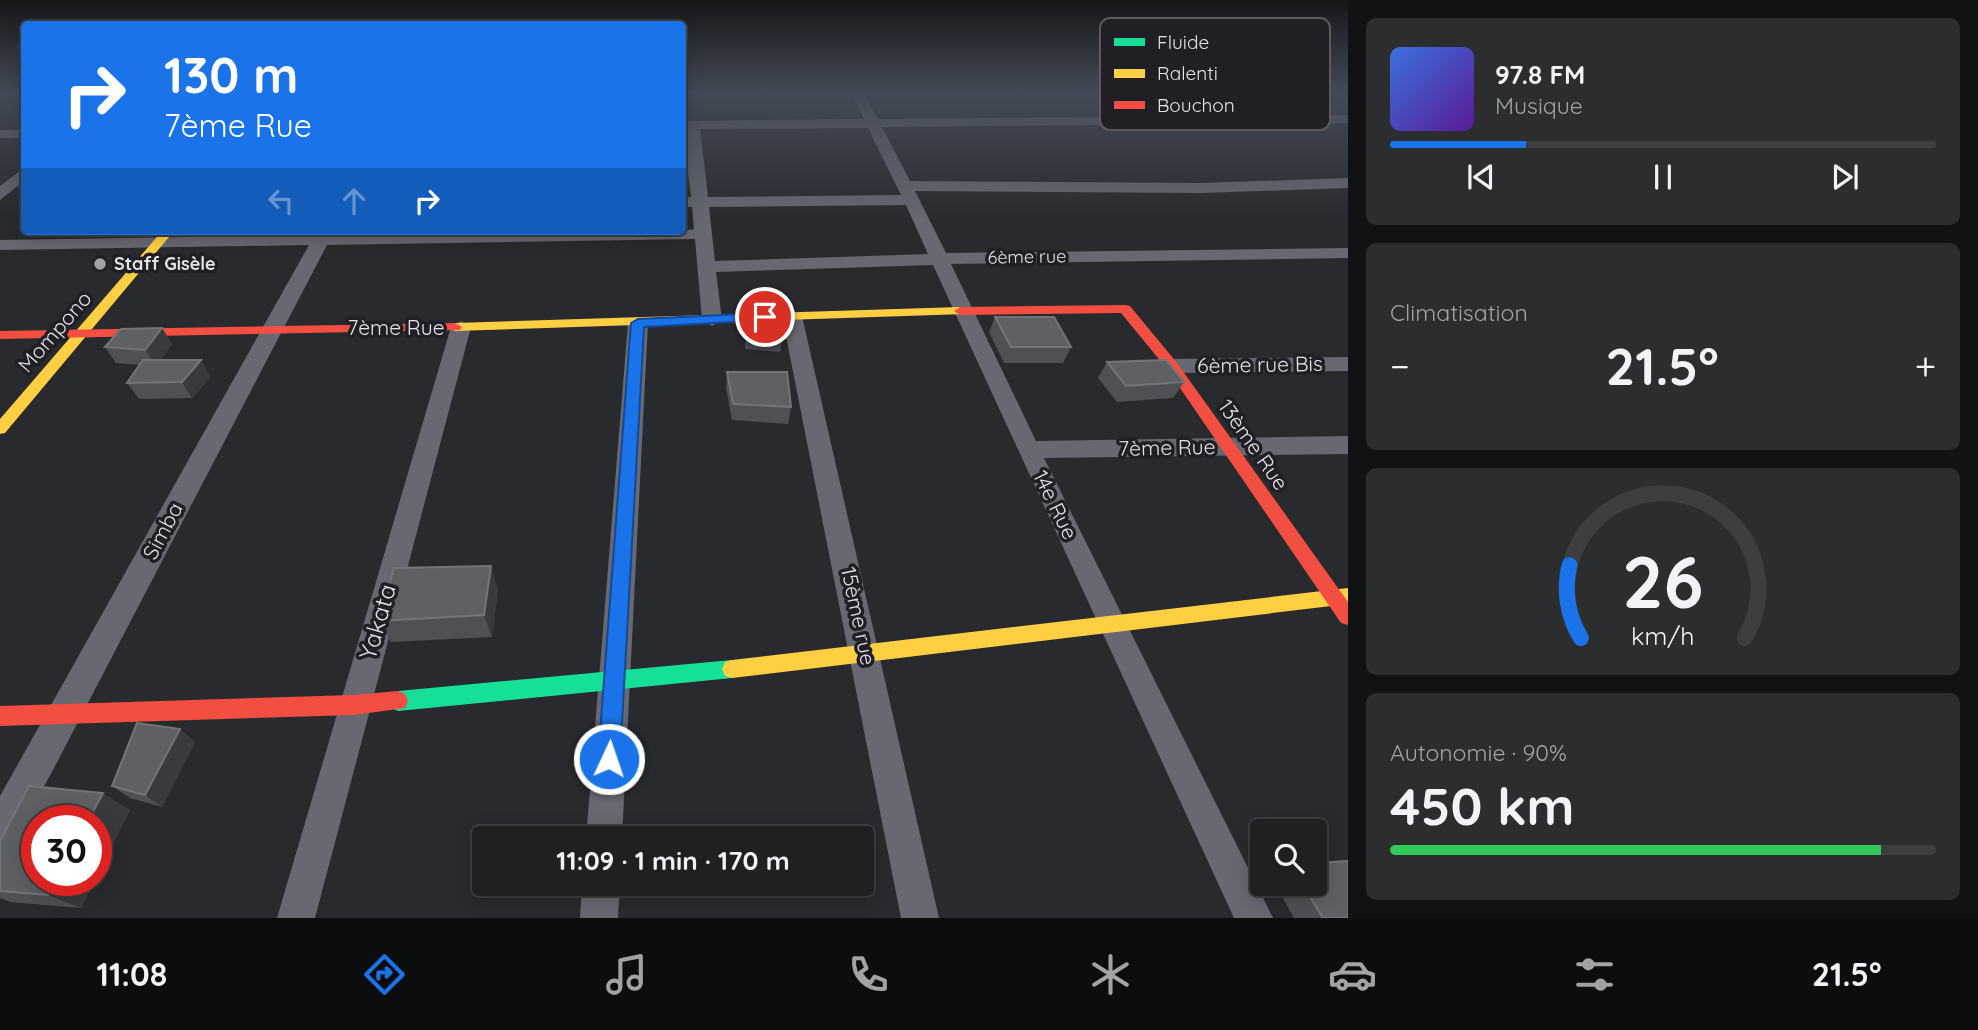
<!DOCTYPE html>
<html lang="fr">
<meta charset="utf-8">
<style>
body{margin:0;font-family:Quicksand,sans-serif;background:#2c2d2f;color:#f1f3f6;height:100vh;display:flex;flex-direction:column;font-size:26px;white-space:nowrap}
*{box-sizing:border-box;margin:0}
p{font-size:23px;color:#a1a3a5}
.icon{flex:none;width:38px;height:38px;fill:none;stroke:currentColor;stroke-width:2;stroke-linecap:round;stroke-linejoin:round}
.map{position:relative;flex:1;overflow:hidden}
.panel{display:flex;flex-direction:column;gap:18px;padding:18px;background:#111213;width:630px}
.panel>*{flex:none}
.guide{position:absolute;left:21px;top:21px;width:665px;height:214px;border-radius:7px;box-shadow:0 4px 18px #0003,0 0 0 2px #3c3e40;background:#1a73e8;color:#fff;overflow:hidden}
.tools{position:absolute;left:1250px;top:819px;display:grid;gap:14px}
.tools a{display:grid;place-items:center;width:77px;height:77px;border-radius:7px;background:#1f2022;box-shadow:0 4px 18px #0003,0 0 0 2px #3c3e40;font-size:35px}
.speed{position:absolute;left:21px;top:805px;display:flex;gap:14px;font-size:35px;font-weight:700;text-align:center}
.speed>*{display:grid;place-content:center;width:91px;height:91px;border-radius:50%;background:#1f2022;box-shadow:0 4px 18px #0003,0 0 0 2px #3c3e40;line-height:1}
.speed .limit{border:10px solid #d22;background:#fff;color:#111}
.pin{position:absolute;display:grid;place-items:center;width:60px;height:60px;color:#fff;margin:-30px;border:4px solid #fff;border-radius:50%;box-shadow:0 2px 7px #0007}
.me{position:absolute;width:77px;margin:-38px;rotate:3deg;stroke-linejoin:round;filter:drop-shadow(0 0 5px #0008)}
.turn{display:flex;align-items:center;gap:24px;height:147px;padding:0 28px;font-size:32px}
.turn .icon{width:91px;height:91px;stroke-width:2.5}
.turn b{display:block;font-size:49px;line-height:60px}
.lanes{display:flex;align-items:center;height:66px;padding:0 28px;background:#0003;justify-content:center;gap:35px;direction:ltr}
.lanes .off{opacity:.35}
.big{font-size:52px;font-weight:800;line-height:1.1}
.panel .widget{flex:1;display:flex;flex-direction:column;justify-content:center;gap:10px;min-width:0;padding:0 24px;border-radius:10px;background:#2c2d2f}
.panel .dial{align-items:center;gap:0}
.dial svg{height:182px;overflow:visible;fill:none;stroke:#3c3e40;stroke-width:7;stroke-linecap:round;text-anchor:middle}
.dial text{fill:#f1f3f6;stroke:none}
.song{display:flex;align-items:center;gap:21px}
.cover{width:84px;height:84px;border-radius:10px;background:linear-gradient(135deg,hsl(220 70% 55%),hsl(270 70% 35%))}
.played{height:7px;border-radius:4px;background:linear-gradient(90deg,#1a73e8 25%,#3c3e40 25%)}
.keys{display:flex;justify-content:space-around;direction:ltr}
.heat{display:flex;justify-content:space-between;align-items:center;font-size:38px;direction:ltr}
.charge{height:10px;border-radius:5px;background:linear-gradient(90deg,#34c759 90%,#3c3e40 0)}
.trip{position:absolute;left:472px;top:826px;width:402px;height:70px;border-radius:7px;background:#1f2022;box-shadow:0 4px 18px #0003,0 0 0 2px #3c3e40;font-weight:800;line-height:70px;text-align:center}
.tab-bar{display:flex;height:112px;justify-content:space-around;align-items:center;background:#0c0d0e;color:#a1a3a5}
.tab-bar .icon{width:49px;height:49px}
.tab-bar .current{color:#1a73e8}
.tab-bar b{font-size:32px;color:#f1f3f6}
main{display:flex;flex:1;min-height:0}
.map>svg:first-child{display:block}
.lines{fill:none;stroke-linecap:round;stroke-linejoin:round}
.street{fill:#676870;fill-rule:evenodd}
.fast{fill:#16e098;fill-rule:evenodd}
.slow{fill:#ffcf43;fill-rule:evenodd}
.jam{fill:#f24e42;fill-rule:evenodd}
.wall{fill:#4f5053}
.shaded-wall{fill:#393a3e}
.building{fill:#5f6063;stroke:#737477;stroke-width:2}
.route{fill:#1a73e8;stroke:#114b97;stroke-width:2}
.poi-dot{fill:#a1a2a6;stroke:#1f1f25;stroke-width:2.5}
.labels{text-anchor:middle;stroke-width:7;stroke-linejoin:round;paint-order:stroke}
.far-street-label{font-size:18px;fill:#e2e2e6;stroke:#1f1f25}
.far-poi-label{font-size:18px;font-weight:bold;fill:#e2e2e6;stroke:#1f1f25;text-anchor:start}
.street-label{font-size:21px;fill:#e2e2e6;stroke:#1f1f25}
.near-street-label{font-size:24px;fill:#e2e2e6;stroke:#1f1f25}
.key{fill:#1f1f25;stroke:#5a5a5f;stroke-width:2}
.key-label{font-size:19px;fill:#e2e2e6}
</style>
<main>
<div class="map">
<svg width="1348" height="918" viewBox="0 0 1348 918">
<rect width="100%" height="100%" fill="#292a2e"/>
<g class="lines">
<g class="street">
<path d="M851 92H863L878 119 1348 115V123L882 127 910 181 1202 183 1348 178V188L1202 193 915 191 946 253 1348 248V258L951 264 1036 441 1348 436V454L1044 458 1273 918H1234L933 265 716 272 722 320 712 326 702 320 695 239 327 245 54 768 13 843 0 848V796L309 245 0 250V240L315 235 317 231H333L332 234 682 231 694 229 692 207H682V197H691L682 121 864 119ZM868 128 901 195 708 197 700 129ZM906 205 928 254 715 261 709 207Z"/>
<polygon points="1339,92 1348,92 1348,97"/>
<rect x="0" y="130" width="24" height="8"/>
<polygon points="24,168 24,181 0,200 0,186"/>
<polygon points="792,310 802,316 939,918 901,918 782,316"/>
<polygon points="638,317 648,323 622,838 586,838 628,323"/>
<polygon points="461,321 471,327 315,918 277,918 451,327"/>
<polygon points="1348,357 1348,371 1172,373 1161,366 1172,359"/>
<polygon points="582,884 620,884 618,918 580,918"/>
</g>
<polygon class="fast" points="732,660 739,662 742,669 739,676 732,678 398,711 391,708 388,701 391,694 398,691"/>
<g class="slow">
<polygon points="162,231 174,231 5,433 0,434 0,419"/>
<polygon points="960,307 966,311 965,314 455,331 448,327 455,323"/>
<polygon points="1348,588 1348,604 732,678 725,676 722,669 725,662 732,660"/>
</g>
<g class="jam">
<polygon points="1125,305 1130,306 1177,363 1348,602 1348,625 1341,623 1167,369 1121,313 960,315 954,311 960,307"/>
<polygon points="455,323 462,327 460,330 0,339 0,331"/>
<polygon points="398,691 405,694 408,701 405,708 354,715 0,726 0,706 354,695"/>
</g>
</g>
<g class="wall">
<polygon points="995,317 1071,347 1063,363 1004,363 989,332"/>
<polygon points="746,333 782,336 780,352 745,349"/>
<polygon points="172,344 160,360 201,360 210,377 192,398 139,399 127,383 140,365 116,363 105,347"/>
<polygon points="1107,362 1184,382 1173,398 1117,402 1098,378"/>
<polygon points="727,372 791,407 788,424 732,420 726,388"/>
<polygon points="498,589 492,637 391,642 379,621"/>
<polygon points="180,729 195,742 162,807 130,798 112,786"/>
<polygon points="130,810 96,877 96,821 37,880 95,880 81,908 10,902 0,898 0,841"/>
<polygon points="1275,884 1314,884 1348,918 1294,918"/>
</g>
<g class="shaded-wall">
<polygon points="162,328 172,344 156,366 145,350"/>
<polygon points="201,360 210,377 192,398 182,382"/>
<polygon points="491,566 498,589 492,637 484,615"/>
<polygon points="180,729 195,742 162,807 145,795"/>
<polygon points="103,793 130,810 96,877 96,821 88,821"/>
<polygon points="56,880 95,880 81,908 48,895"/>
</g>
<g class="building">
<polygon points="779,313 782,336 746,333 749,314"/>
<polygon points="995,317 1054,317 1071,347 1011,347"/>
<polygon points="162,328 145,350 105,347 121,329"/>
<polygon points="143,360 201,360 182,382 127,383"/>
<polygon points="1166,360 1184,382 1126,386 1107,362"/>
<polygon points="727,372 787,372 791,407 733,404"/>
<polygon points="491,566 484,615 379,621 394,568"/>
<polygon points="137,723 180,729 145,795 112,786"/>
<polygon points="29,786 103,793 88,821 37,821 37,880 56,880 48,895 0,891 0,841"/>
<polygon points="1348,861 1348,918 1323,918 1302,884 1314,884 1314,863"/>
</g>
<linearGradient id="sky" x2="0" y2="1"><stop stop-color="#171719"/><stop offset="0.42" stop-color="#434a57"/><stop offset="1" stop-color="#434a57" stop-opacity="0"/></linearGradient>
<rect width="1348" height="220" fill="url(#sky)"/>
<polygon class="route" points="765,313 772,317 770,320 644,327 620,759 616,767 609,770 601,767 598,759 631,323 638,319"/>
<circle class="poi-dot" cx="100" cy="264" r="7"/>
<g class="labels">
<g class="far-street-label">
<text transform="translate(1027 257) rotate(-1)" y="6">6ème rue</text>
</g>
<g class="far-poi-label">
<text x="114" y="270">Staff Gisèle</text>
</g>
<g class="street-label">
<text x="396" y="335">7ème Rue</text>
<text transform="translate(55 332) rotate(-49)" y="7">Mompono</text>
<text transform="translate(1260 365) rotate(-1)" y="7">6ème rue Bis</text>
<text transform="translate(1253 445) rotate(55)" y="7">13ème Rue</text>
<text transform="translate(1167 448) rotate(-1)" y="7">7ème Rue</text>
<text transform="translate(1055 505) rotate(64)" y="7">14e Rue</text>
<text transform="translate(163 531) rotate(-62)" y="7">Simba</text>
<text transform="translate(858 616) rotate(78)" y="7">15ème rue</text>
</g>
<g class="near-street-label">
<text transform="translate(378 622) rotate(-74)" y="8">Yakata</text>
</g>
</g>
<rect x="1100" y="18" width="230" height="112" rx="10" class="key"/>
<rect x="1114" y="38" width="31" height="8" fill="#16e098"/>
<rect x="1114" y="69" width="31" height="9" fill="#ffcf43"/>
<rect x="1114" y="101" width="31" height="8" fill="#f24e42"/>
<g class="key-label">
<text x="1157" y="49">Fluide</text>
<text x="1157" y="80">Ralenti</text>
<text x="1157" y="112">Bouchon</text>
</g>
</svg>
<div class="tools">
<a><svg class="icon" aria-label="search" viewBox="0 0 24 24"><circle cx="10" cy="10" r="6"/><path d="M15 15l6 6"/></svg></a>
</div>
<div class="speed"><div class="limit">30</div></div>
<div class="pin" style="left:765px;top:317px;background:#d93025"><svg class="icon" aria-label="arrive" viewBox="0 0 24 24"><path d="M6 21V4h12l-3 4 3 4H6"/></svg></div>
<svg class="me" style="left:609px;top:759px" viewBox="-20 -20 40 40"><circle r="17" fill="#1a73e8" stroke="#fff" stroke-width="3"/><path d="M0-11L8 9 0 5-8 9z" fill="#fff"/></svg>
<div class="trip">11:09 · 1 min · 170 m</div>
<div class="guide">
<div class="turn"><svg class="icon" aria-label="right" viewBox="0 0 24 24"><path d="M7 20v-9h11M14 6l5 5-5 5"/></svg><div><b>130 m</b>7ème Rue</div></div>
<div class="lanes"><svg class="icon off" aria-label="left" viewBox="0 0 24 24"><path d="M17 20v-9H6M10 6l-5 5 5 5"/></svg><svg class="icon off" aria-label="ahead" viewBox="0 0 24 24"><path d="M12 20V5M6 11l6-6 6 6"/></svg><svg class="icon" aria-label="right" viewBox="0 0 24 24"><path d="M7 20v-9h11M14 6l5 5-5 5"/></svg></div>
</div>
</div>
<section class="panel">
<div class="widget">
<div class="song"><i class="cover"></i><div><b>97.8 FM</b><p>Musique</p></div></div>
<div class="played"></div>
<div class="keys"><svg class="icon" aria-label="previous" viewBox="0 0 24 24"><path d="M18 5L8 12l10 7zM5 5v14"/></svg><svg class="icon" aria-label="pause" viewBox="0 0 24 24"><path d="M8 5v14M16 5v14"/></svg><svg class="icon" aria-label="next" viewBox="0 0 24 24"><path d="M6 5l10 7-10 7zM19 5v14"/></svg></div>
</div>
<div class="widget"><p>Climatisation</p>
<div class="heat"><a>−</a><b class="big">21.5°</b><a>+</a></div>
</div>
<div class="widget dial"><svg viewBox="0 0 100 80">
<path d="M14 69A42 42 0 1 1 86 69"/>
<path d="M14 69A42 42 0 0 1 9 37" stroke="#1a73e8"/>
<text x="50" y="56" font-size="32" font-weight="700">26</text>
<text x="50" y="72" font-size="11">km/h</text>
</svg></div>
<div class="widget"><p>Autonomie · 90%</p><b class="big">450 km</b><div class="charge"></div></div>
</section>
</main>
<nav class="tab-bar">
<b>11:08</b>
<svg class="icon current" aria-label="directions" viewBox="0 0 24 24"><path d="M12 3l9 9-9 9-9-9zM9 14v-3h6M13 9l2 2-2 2"/></svg>
<svg class="icon" aria-label="music" viewBox="0 0 24 24"><path d="M9 18V5l10-2v13"/><circle cx="6" cy="18" r="3"/><circle cx="16" cy="16" r="3"/></svg>
<svg class="icon" aria-label="phone" viewBox="0 0 24 24"><path d="M5 4h4l2 5-3 2q2 4 5 5l2-3 5 2v4C11 20 4 13 5 4z"/></svg>
<svg class="icon" aria-label="climate" viewBox="0 0 24 24"><path d="M12 3v18M4 7l16 10M4 17L20 7"/></svg>
<svg class="icon" aria-label="car" viewBox="0 0 24 24"><path d="M5 17H2v-5l4-1 3-4h7l3 4 3 1v5h-3M9 17h6M6 11h13"/><circle cx="7" cy="17" r="2"/><circle cx="17" cy="17" r="2"/></svg>
<svg class="icon" aria-label="filters" viewBox="0 0 24 24"><path d="M4 7h16M4 17h16"/><circle cx="9" cy="7" r="2"/><circle cx="15" cy="17" r="2"/></svg>
<b>21.5°</b>
</nav>
